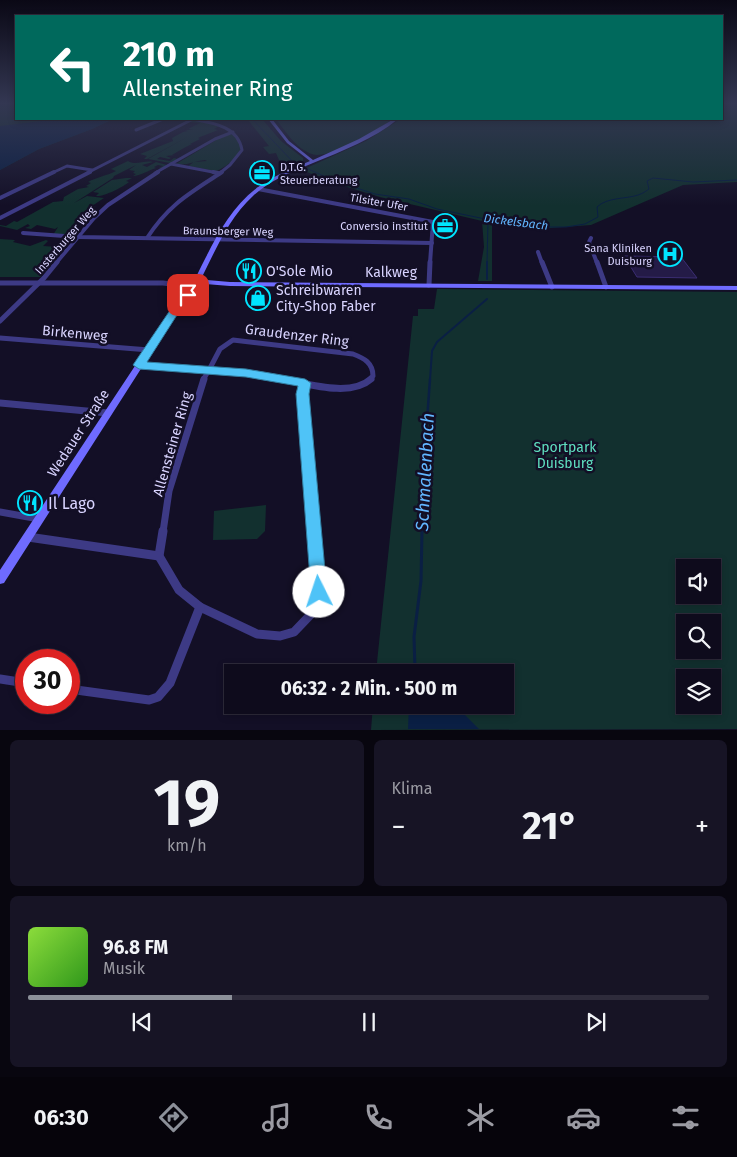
<!DOCTYPE html>
<html lang="de">
<meta charset="utf-8">
<style>
body{margin:0;font-family:"Fira Sans",sans-serif;background:#171425;color:#f1f3f6;height:100vh;display:flex;flex-direction:column;font-size:19px;white-space:nowrap}
*{box-sizing:border-box;margin:0}
p{font-size:16px;color:#9b9ba3}
.icon{flex:none;width:28px;height:28px;fill:none;stroke:currentColor;stroke-width:2;stroke-linecap:round;stroke-linejoin:round}
.map{position:relative;height:730px;overflow:hidden}
.side{display:flex;flex-direction:column;gap:10px;padding:10px;background:#08060f;flex:1}
.side>*{flex:none}
.guide{position:absolute;left:15px;top:15px;width:708px;height:105px;border-radius:0px;box-shadow:0 2px 8px #0003,0 0 0 1px #2e2b3b;background:#00695c;color:#fff;overflow:hidden}
.controls{position:absolute;left:676px;top:559px;display:grid;gap:10px}
.controls a{display:grid;place-items:center;width:45px;height:45px;border-radius:0px;background:#0e0b1c;box-shadow:0 2px 8px #0003,0 0 0 1px #2e2b3b;font-size:25px}
.speed{position:absolute;left:15px;top:649px;display:flex;gap:10px;font-size:25px;font-weight:700;text-align:center}
.speed>*{display:grid;place-content:center;width:65px;height:65px;border-radius:50%;background:#0e0b1c;box-shadow:0 2px 8px #0003,0 0 0 1px #2e2b3b;line-height:1}
.speed .limit{border:8px solid #d22;background:#fff;color:#111}
.pin{position:absolute;display:grid;place-items:center;width:42px;height:42px;color:#fff;margin:-21px;border-radius:10px;box-shadow:0 2px 8px #0006}
.me{position:absolute;width:55px;margin:-28px;rotate:356deg;stroke-linejoin:round;filter:drop-shadow(0 0 4px #0008)}
.turn{display:flex;align-items:center;gap:18px;height:105px;padding:0 25px;font-size:22px}
.turn .icon{width:65px;height:65px;stroke-width:2.5}
.turn b{display:block;font-size:35px;line-height:42px}
.big{font-size:38px;font-weight:700;line-height:1.1}
.side .widget{flex:1;display:flex;flex-direction:column;justify-content:center;gap:8px;min-width:0;padding:0 18px;border-radius:8px;background:#171425}
.side .dial{align-items:center;gap:0}
.dial b{font-size:65px;line-height:1}
.song{display:flex;align-items:center;gap:15px}
.cover{width:60px;height:60px;border-radius:8px;background:linear-gradient(135deg,hsl(90 70% 55%),hsl(110 70% 35%))}
.played{height:5px;border-radius:2px;background:linear-gradient(90deg,#8c9099 30%,#2e2b3b 30%)}
.keys{display:flex;justify-content:space-around;direction:ltr}
.heat{display:flex;justify-content:space-between;align-items:center;font-size:28px;direction:ltr}
.side .tiles{flex:1;display:grid;gap:10px;grid-template-columns:1fr 1fr}
.widget:last-child{grid-column:span 2}
.trip{position:absolute;left:224px;top:664px;width:290px;height:50px;border-radius:0px;background:#0e0b1c;box-shadow:0 2px 8px #0003,0 0 0 1px #2e2b3b;font-weight:700;line-height:50px;text-align:center}
.tabs{display:flex;height:80px;justify-content:space-around;align-items:center;background:#06040b;color:#9b9ba3}
.tabs .icon{width:35px;height:35px}
.tabs .selected{color:#8c9099}
.tabs b{font-size:22px;color:#f1f3f6}
.map>svg:first-child{display:block}
.green{fill:#12302f;fill-rule:evenodd}
.water{fill:#0a1f44}
.lines{fill:none;stroke-linecap:round;stroke-linejoin:round}
.stream-far3{stroke:#0a1f44;stroke-width:1}
.stream-far2{stroke:#0a1f44;stroke-width:2}
.stream-far1{stroke:#0a1f44;stroke-width:2.5}
.stream{stroke:#0a1f44;stroke-width:3}
.building{fill:#241b47;stroke:#3b2d73}
.street-far4{stroke:#3d3a85;stroke-width:3}
.street-far3{stroke:#3d3a85;stroke-width:4}
.street-far2{stroke:#3d3a85;stroke-width:5}
.street-far1{stroke:#3d3a85;stroke-width:7}
.street{stroke:#3d3a85;stroke-width:9}
.secondary{fill:#6f6bff;fill-rule:evenodd}
.route{fill:#4fc3f7;stroke:#337fa1}
.labels{text-anchor:middle;stroke-width:5;stroke-linejoin:round;paint-order:stroke}
.far-poi-label{font-size:11px;fill:#d9d4ff;stroke:#130f26;text-anchor:end}
.far-street-label{font-size:11px;fill:#d9d4ff;stroke:#130f26}
.far-water-label{font-size:12px;font-style:italic;fill:#62b6ff;stroke:#130f26}
.poi-label{font-size:14px;fill:#d9d4ff;stroke:#130f26;text-anchor:start}
.street-label{font-size:14px;fill:#d9d4ff;stroke:#130f26}
.park-label{font-size:14px;fill:#5fe0c0;stroke:#130f26}
.near-poi-label{font-size:16px;fill:#d9d4ff;stroke:#130f26;text-anchor:start}
.near-water-label{font-size:18px;font-style:italic;fill:#62b6ff;stroke:#130f26}
</style>
<div class="map">
<svg width="737" height="730" viewBox="0 0 737 730">
<rect width="100%" height="100%" fill="#130f26"/>
<g class="green">
<polygon points="0,104 16,104 16,119 113,119 92,129 39,149 0,170"/>
<polygon points="721,104 737,104 737,182 683,185 591,225 538,229 492,223 492,281 478,281 484,247 482,221 380,197 334,183 302,170 366,141 401,119 721,119"/>
<polygon points="244,119 262,119 281,141 303,158 303,161 294,166 279,160 276,153 269,154 263,147 269,146 248,120"/>
<path d="M276 119H393C375 131 339 154 317 155 299 153 286 132 276 119Z"/>
<path d="M193 120 219 126 214 129 218 130 200 137 198 138 200 139 190 144H192C184 148 178 151 172 155H175L166 156 171 158 169 159 160 157 157 159 170 161 174 158 178 159 170 163 148 159 189 136 147 159H144L147 156 140 154 173 141 172 138 183 132 188 131 185 130H193L188 129 200 123 189 122Z"/>
<path d="M233 134C235 137 239 141 240 145 243 155 225 168 216 171L188 166 194 162 207 161 205 160C194 161 187 166 176 164L223 136Z"/>
<path d="M128 161C135 166 144 160 153 162L142 165 147 167 156 162 167 165 161 169 159 168 163 166 158 165 154 167 156 168C149 170 140 176 133 176L136 174 133 173 135 171 129 170 136 165 114 176 113 178 74 203 87 196 104 198 92 206 96 207 86 210 78 220 79 221 71 226 72 227 66 233 68 234 67 235H53L58 227 55 229 37 225 31 229 25 228 30 226 28 224 17 230 0 226V225L6 226 14 221 17 222 53 202 63 201 64 197 78 189 89 187 86 186 91 183 88 182C97 177 106 176 116 171L111 169Z"/>
<path d="M126 178H132L126 181 129 182C123 187 104 197 96 196L99 193 93 192 112 180Z"/>
<polygon points="0,239 15,240 13,242 30,246 46,240 48,241 43,246 58,247 64,241 68,241 59,251 54,251 42,265 50,267 41,277 0,277"/>
<path d="M437 289 737 292V729L371 730 373 705H505V672H376L413 316H418V309H434ZM685 568H712V595H685ZM685 622H712V650H685ZM685 678H712V705H685Z"/>
<polygon points="266,505 265,531 257,539 213,540 214,511"/>
</g>
<g class="water">
<polygon points="59,119 113,119 92,129 39,149 0,170 0,126"/>
<polygon points="409,705 455,705 479,729 408,729"/>
</g>
<g class="lines">
<g class="stream-far3">
<polyline points="0,106 5,104"/>
<polyline points="252,119 296,165"/>
<path d="M306 168 335 181 375 194 409 199 437 209 495 221 544 227H566L585 224 598 217 597 207C607 197 627 199 638 195 642 194 646 191 649 189L647 181 653 178 693 182 737 180"/>
<polyline points="487,263 488,221"/>
</g>
<g class="stream-far2">
<polyline points="487,279 487,262"/>
<polyline points="430,380 432,351 437,342 487,299"/>
</g>
<polyline class="stream-far1" points="422,532 423,477 430,379"/>
<polyline class="stream" points="415,669 414,637 421,581 422,531"/>
</g>
<polygon class="building" points="624,256 681,257 697,278 637,277"/>
<g class="lines">
<g class="street-far4">
<path d="M192 119C213 123 238 126 242 150L230 165 220 173"/>
<polyline points="136,130 163,119"/>
<polyline points="171,164 218,173"/>
<polyline points="52,173 67,166 92,170"/>
<polyline points="87,173 193,119"/>
<polyline points="155,173 215,139 233,132"/>
</g>
<g class="street-far3">
<polyline points="213,172 218,173"/>
<polyline points="258,189 433,222 430,263"/>
<polyline points="0,198 54,172"/>
<polyline points="0,218 90,172"/>
<polyline points="23,233 78,237 432,243"/>
<path d="M147 238C169 204 189 194 222 172"/>
<polyline points="591,238 589,242 597,263"/>
<polyline points="538,252 542,263"/>
<polyline points="56,263 94,218 108,205 158,172"/>
</g>
<g class="street-far2">
<polyline points="542,262 552,287"/>
<polyline points="597,262 606,287"/>
<polyline points="0,283 163,283 179,285"/>
<polyline points="429,285 430,262"/>
<polyline points="0,321 44,278 57,262"/>
<polyline points="0,338 149,350"/>
<polyline points="139,365 209,370"/>
<polyline points="209,370 246,373 289,380"/>
<path d="M209 370 220 349 233 340 353 354C364 358 373 363 373 376L369 380"/>
<polyline points="203,380 209,370"/>
</g>
<g class="street-far1">
<path d="M281 379C306 383 350 398 371 379"/>
<polyline points="305,383 302,393 314,532"/>
<polyline points="0,403 108,413"/>
<polyline points="0,512 39,519"/>
<polyline points="163,532 169,491 204,379"/>
</g>
<g class="street">
<polyline points="163,531 159,556 179,590 200,607 257,634 280,636 294,632 316,609 319,592 314,531"/>
<polyline points="28,537 159,556"/>
<polyline points="0,679 26,683"/>
<polyline points="69,689 149,700 158,697 170,683 200,607"/>
</g>
<path class="secondary" d="M268 119H272L289 141 313 160 359 139 394 119H398C374 139 342 151 313 163 292 172 270 180 253 196 229 218 216 249 202 277L206 279 207 280 230 282 737 286V290L230 286 205 284 203 288 195 290 176 314 4 583 0 584V570L170 313 187 292 177 286 181 279 197 275C213 243 230 206 261 185 276 175 293 168 310 161L287 143ZM196 279 201 281 198 286 189 288 183 285 185 281Z"/>
</g>
<linearGradient id="sky" x2="0" y2="1"><stop stop-color="#0a0815"/><stop offset="0.5" stop-color="#333752"/><stop offset="1" stop-color="#333752" stop-opacity="0"/></linearGradient>
<rect width="737" height="206" fill="url(#sky)"/>
<polygon class="route" points="188,292 193,295 184,304 147,362 246,369 305,379 311,383 309,394 327,592 325,598 319,600 313,598 311,592 296,394 298,386 246,377 139,369 133,365 177,300"/>
<defs>
<symbol id="office-ring" viewBox="-11 -11 22 22"><circle r="9.5" fill="#130f26" stroke="#00e5ff" stroke-width="1.5"/><path d="M-6-3h4V-5.5h4V-3h4V5H-6ZM-1-4.5V-3h2v-1.5ZM-6 0V1H6V0Z" fill="#00e5ff"/></symbol>
<symbol id="hospital-ring" viewBox="-11 -11 22 22"><circle r="9.5" fill="#130f26" stroke="#00e5ff" stroke-width="1.5"/><path d="M-5-5h3v3.5h4V-5h3V5h-3V1.5h-4V5h-3Z" fill="#00e5ff"/></symbol>
<symbol id="restaurant-ring" viewBox="-11 -11 22 22"><circle r="9.5" fill="#130f26" stroke="#00e5ff" stroke-width="1.5"/><path d="M-5-6h1v4h1v-4h1v4h1v-4h1v5L-1.5 .5V6h-2V.5L-5-1ZM5-6V6H3V1.5H1.5Q1.5-4 5-6Z" fill="#00e5ff"/></symbol>
<symbol id="shop-ring" viewBox="-11 -11 22 22"><circle r="9.5" fill="#130f26" stroke="#00e5ff" stroke-width="1.5"/><path d="M-5-2.5h2.3a2.7 3.5 0 0 1 5.4 0H5L5.5 6h-11ZM-1.5-2.5h3a1.5 2.3 0 0 0-3 0Z" fill="#00e5ff"/></symbol>
</defs>
<g fill-rule="evenodd">
<use href="#office-ring" x="248" y="159" width="28" height="28"/>
<use href="#office-ring" x="431" y="212" width="28" height="28"/>
<use href="#hospital-ring" x="656" y="240" width="28" height="28"/>
<use href="#restaurant-ring" x="235" y="257" width="28" height="28"/>
<use href="#shop-ring" x="244" y="284" width="28" height="28"/>
<use href="#restaurant-ring" x="16" y="489" width="28" height="28"/>
</g>
<g class="labels">
<g class="far-poi-label">
<text x="280" y="171" text-anchor="start">D.T.G.<tspan x="280" dy="13">Steuerberatung</tspan></text>
<text x="428" y="230">Conversio institut</text>
<text x="652" y="252">Sana Kliniken<tspan x="652" dy="13">Duisburg</tspan></text>
</g>
<g class="far-street-label">
<text transform="translate(379 202) rotate(10)" y="4">Tilsiter Ufer</text>
<text transform="translate(228 231) rotate(1)" y="4">Braunsberger Weg</text>
<text transform="translate(65 240) rotate(-49)" y="4">Insterburger Weg</text>
</g>
<g class="far-water-label">
<text transform="translate(516 222) rotate(7)" y="4">Dickelsbach</text>
</g>
<g class="poi-label">
<text x="266" y="276">O'Sole Mio</text>
<text x="276" y="295">Schreibwaren<tspan x="276" dy="16">City-Shop Faber</tspan></text>
</g>
<g class="street-label">
<text x="391" y="277">Kalkweg</text>
<text transform="translate(75 333) rotate(5)" y="5">Birkenweg</text>
<text transform="translate(297 335) rotate(7)" y="5">Graudenzer Ring</text>
<text transform="translate(78 433) rotate(-57)" y="5">Wedauer Straße</text>
<text transform="translate(172 444) rotate(-74)" y="5">Allensteiner Ring</text>
</g>
<g class="park-label">
<text x="565" y="452">Sportpark<tspan x="565" dy="16">Duisburg</tspan></text>
</g>
<g class="near-poi-label">
<text x="48" y="509">Il Lago</text>
</g>
<g class="near-water-label">
<text transform="translate(425 472) rotate(-87)" y="6">Schmalenbach</text>
</g>
</g>
</svg>
<div class="controls">
<a><svg class="icon" aria-label="sound" viewBox="0 0 24 24"><path d="M4 9h4l5-4v14l-5-4H4zM17 9q2 3 0 6"/></svg></a>
<a><svg class="icon" aria-label="search" viewBox="0 0 24 24"><circle cx="10" cy="10" r="6"/><path d="M15 15l6 6"/></svg></a>
<a><svg class="icon" aria-label="layers" viewBox="0 0 24 24"><path d="M12 4l9 5-9 5-9-5zM3 14l9 5 9-5"/></svg></a>
</div>
<div class="speed"><div class="limit">30</div></div>
<div class="pin" style="left:188px;top:295px;background:#d93025"><svg class="icon" aria-label="arrive" viewBox="0 0 24 24"><path d="M6 21V4h12l-3 4 3 4H6"/></svg></div>
<svg class="me" style="left:319px;top:592px" viewBox="-20 -20 40 40"><circle r="19" fill="#fff"/><path d="M0-13L10 11 0 6-10 11z" fill="#4fc3f7"/></svg>
<div class="trip">06:32 · 2 Min. · 500 m</div>
<div class="guide">
<div class="turn"><svg class="icon" aria-label="left" viewBox="0 0 24 24"><path d="M17 20v-9H6M10 6l-5 5 5 5"/></svg><div><b>210 m</b>Allensteiner Ring</div></div>
</div>
</div>
<section class="side">
<div class="tiles">
<div class="widget dial"><b>19</b><p>km/h</p></div>
<div class="widget"><p>Klima</p>
<div class="heat"><a>−</a><b class="big">21°</b><a>+</a></div>
</div>
<div class="widget">
<div class="song"><i class="cover"></i><div><b>96.8 FM</b><p>Musik</p></div></div>
<div class="played"></div>
<div class="keys"><svg class="icon" aria-label="previous" viewBox="0 0 24 24"><path d="M18 5L8 12l10 7zM5 5v14"/></svg><svg class="icon" aria-label="pause" viewBox="0 0 24 24"><path d="M8 5v14M16 5v14"/></svg><svg class="icon" aria-label="next" viewBox="0 0 24 24"><path d="M6 5l10 7-10 7zM19 5v14"/></svg></div>
</div>
</div>
</section>
<nav class="tabs">
<b>06:30</b>
<svg class="icon selected" aria-label="directions" viewBox="0 0 24 24"><path d="M12 3l9 9-9 9-9-9zM9 14v-3h6M13 9l2 2-2 2"/></svg>
<svg class="icon" aria-label="music" viewBox="0 0 24 24"><path d="M9 18V5l10-2v13"/><circle cx="6" cy="18" r="3"/><circle cx="16" cy="16" r="3"/></svg>
<svg class="icon" aria-label="phone" viewBox="0 0 24 24"><path d="M5 4h4l2 5-3 2q2 4 5 5l2-3 5 2v4C11 20 4 13 5 4z"/></svg>
<svg class="icon" aria-label="climate" viewBox="0 0 24 24"><path d="M12 3v18M4 7l16 10M4 17L20 7"/></svg>
<svg class="icon" aria-label="car" viewBox="0 0 24 24"><path d="M5 17H2v-5l4-1 3-4h7l3 4 3 1v5h-3M9 17h6M6 11h13"/><circle cx="7" cy="17" r="2"/><circle cx="17" cy="17" r="2"/></svg>
<svg class="icon" aria-label="filters" viewBox="0 0 24 24"><path d="M4 7h16M4 17h16"/><circle cx="9" cy="7" r="2"/><circle cx="15" cy="17" r="2"/></svg>
</nav>
